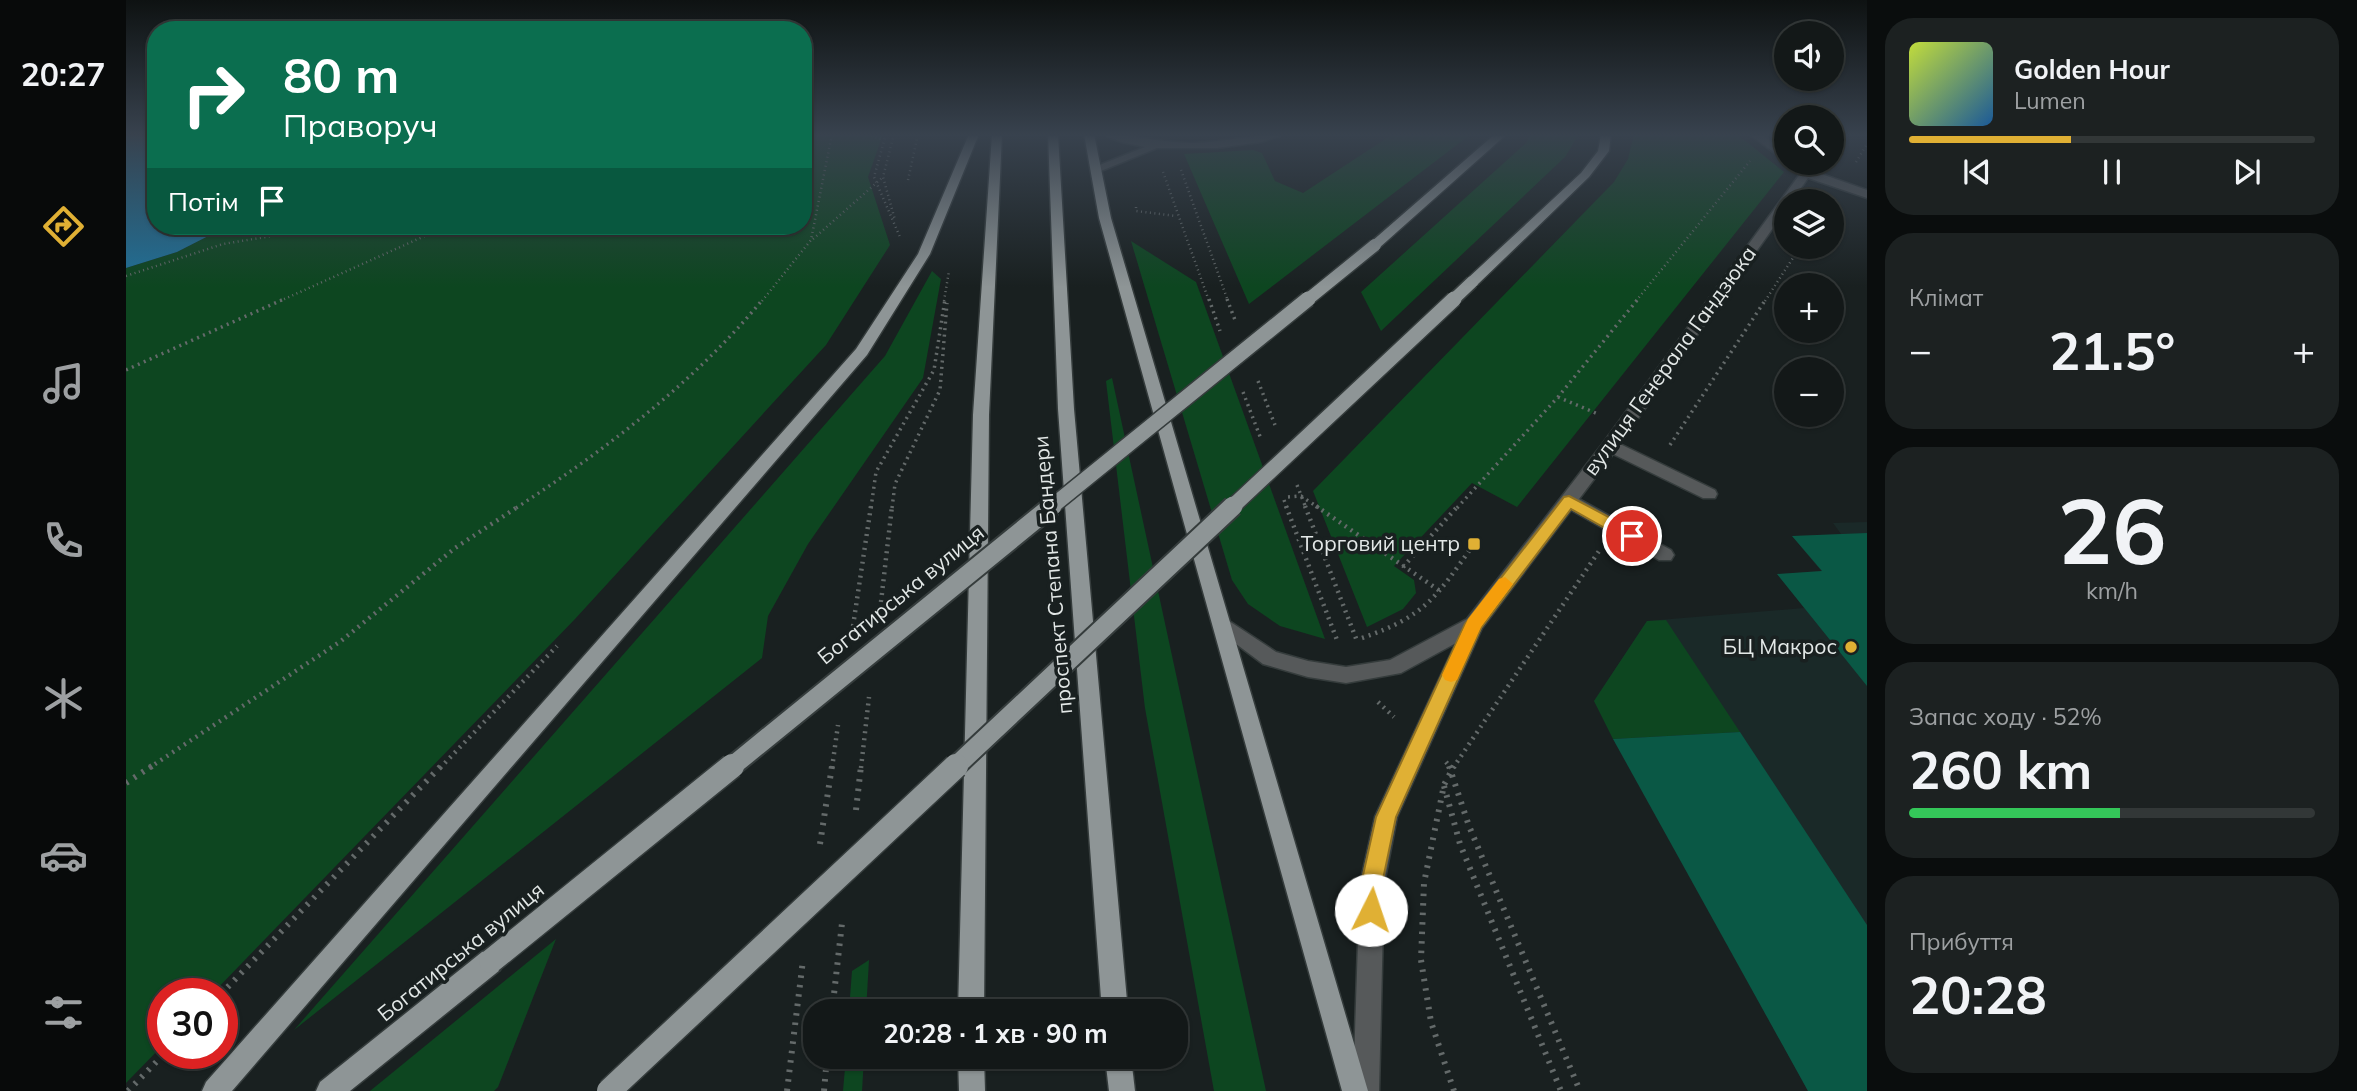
<!DOCTYPE html>
<html lang="uk">
<meta charset="utf-8">
<style>
body{margin:0;font-family:Mulish,sans-serif;background:#1c2121;color:#f1f3f6;height:100vh;display:flex;flex-direction:column;font-size:26px;white-space:nowrap}
*{box-sizing:border-box;margin:0}
p{font-size:23px;color:#9da0a2}
.icon{flex:none;width:38px;height:38px;fill:none;stroke:currentColor;stroke-width:2;stroke-linecap:round;stroke-linejoin:round}
.map{position:relative;flex:1;overflow:hidden}
.panel{display:flex;flex-direction:column;gap:18px;padding:18px;background:#0a0d0d;width:490px}
.panel>*{flex:none}
.guide{position:absolute;left:21px;top:21px;width:665px;height:214px;border-radius:28px;box-shadow:0 2px 5px #0004,0 0 0 2px #323737;background:#0b6e4f;color:#fff;overflow:hidden}
.tools{position:absolute;left:1648px;top:21px;display:grid;gap:14px}
.tools a{display:grid;place-items:center;width:70px;height:70px;border-radius:50%;background:#131818;box-shadow:0 2px 5px #0004,0 0 0 2px #323737;font-size:35px}
.speed{position:absolute;left:21px;top:978px;display:flex;gap:14px;font-size:35px;font-weight:700;text-align:center}
.speed>*{display:grid;place-content:center;width:91px;height:91px;border-radius:50%;background:#131818;box-shadow:0 2px 5px #0004,0 0 0 2px #323737;line-height:1}
.speed .limit{border:10px solid #d22;background:#fff;color:#111}
.pin{position:absolute;display:grid;place-items:center;width:60px;height:60px;color:#fff;margin:-30px;border:4px solid #fff;border-radius:50%;box-shadow:0 2px 7px #0007}
.me{position:absolute;width:77px;margin:-38px;rotate:4deg;stroke-linejoin:round;filter:drop-shadow(0 0 5px #0008)}
.turn{display:flex;align-items:center;gap:24px;height:147px;padding:0 21px;font-size:32px}
.turn .icon{width:91px;height:91px;stroke-width:2.5}
.turn b{display:block;font-size:49px;line-height:60px}
.then{display:flex;align-items:center;height:66px;padding:0 21px;background:#0003;gap:14px;font-size:26px}
.big{font-size:52px;font-weight:700;line-height:1.1}
.panel .tile{flex:1;display:flex;flex-direction:column;justify-content:center;gap:10px;min-width:0;padding:0 24px;border-radius:28px;background:#1c2121}
.panel .dial{align-items:center;gap:0}
.dial b{font-size:91px;line-height:1}
.song{display:flex;align-items:center;gap:21px}
.cover{width:84px;height:84px;border-radius:10px;background:linear-gradient(135deg,hsl(70 70% 55%),hsl(210 70% 35%))}
.played{height:7px;border-radius:4px;background:linear-gradient(90deg,#e0b034 40%,#323737 40%)}
.keys{display:flex;justify-content:space-around;direction:ltr}
.heat{display:flex;justify-content:space-between;align-items:center;font-size:38px;direction:ltr}
.charge{height:10px;border-radius:5px;background:linear-gradient(90deg,#34c759 52%,#323737 0)}
.trip{position:absolute;left:677px;top:999px;width:385px;height:70px;border-radius:28px;background:#131818;box-shadow:0 2px 5px #0004,0 0 0 2px #323737;font-weight:700;line-height:70px;text-align:center}
main{display:flex;flex:1;min-height:0}
.tabs{display:flex;flex-direction:column;width:126px;justify-content:space-around;align-items:center;background:#080a0a;color:#9da0a2}
.tabs .icon{width:49px;height:49px}
.tabs .on{color:#e0b034}
.tabs b{font-size:32px;color:#f1f3f6}
.map>svg:first-child{display:block}
.built{fill:#1a2928}
.green{fill:#0d4620}
.water{fill:#207198}
.building{fill:#0a5845}
.lines{fill:none;stroke-linecap:round;stroke-linejoin:round}
.minor-casing{stroke:#353c3c;stroke-width:3}
.major-casing{stroke:#353c3c;stroke-width:3}
.path-far3{stroke:#646a6a;stroke-width:2.5;stroke-dasharray:1 3.5;stroke-linecap:butt}
.path-far2{stroke:#646a6a;stroke-width:3.5;stroke-dasharray:2 4.5;stroke-linecap:butt}
.path-far1{stroke:#646a6a;stroke-width:4.5;stroke-dasharray:2 5;stroke-linecap:butt}
.path{stroke:#646a6a;stroke-width:6;stroke-dasharray:2.5 7;stroke-linecap:butt}
.minor{fill:#56595a;fill-rule:evenodd}
.major{fill:#8e9596;fill-rule:evenodd}
.major-bridge-far3-casing{stroke:#353c3c;stroke-width:15;stroke-linecap:butt}
.major-bridge-far2-casing{stroke:#353c3c;stroke-width:18;stroke-linecap:butt}
.major-bridge-far1-casing{stroke:#353c3c;stroke-width:23;stroke-linecap:butt}
.major-bridge-casing{stroke:#353c3c;stroke-width:27;stroke-linecap:butt}
.major-bridge-far3{stroke:#8e9596;stroke-width:12}
.major-bridge-far2{stroke:#8e9596;stroke-width:15}
.major-bridge-far1{stroke:#8e9596;stroke-width:19}
.major-bridge{stroke:#8e9596;stroke-width:24}
.route{fill:#e0b034;stroke:#927222;stroke-width:2}
.slow{fill:#f59e0b}
.poi-dot{fill:#e0b034;stroke:#192020;stroke-width:2.5}
.labels{text-anchor:middle;stroke-width:7;stroke-linejoin:round;paint-order:stroke}
.street-label{font-size:21px;fill:#e3e8e7;stroke:#192020}
.poi-label{font-size:21px;fill:#e3e8e7;stroke:#192020;text-anchor:end}
</style>
<main>
<nav class="tabs">
<b>20:27</b>
<svg class="icon on" aria-label="directions" viewBox="0 0 24 24"><path d="M12 3l9 9-9 9-9-9zM9 14v-3h6M13 9l2 2-2 2"/></svg>
<svg class="icon" aria-label="music" viewBox="0 0 24 24"><path d="M9 18V5l10-2v13"/><circle cx="6" cy="18" r="3"/><circle cx="16" cy="16" r="3"/></svg>
<svg class="icon" aria-label="phone" viewBox="0 0 24 24"><path d="M5 4h4l2 5-3 2q2 4 5 5l2-3 5 2v4C11 20 4 13 5 4z"/></svg>
<svg class="icon" aria-label="climate" viewBox="0 0 24 24"><path d="M12 3v18M4 7l16 10M4 17L20 7"/></svg>
<svg class="icon" aria-label="car" viewBox="0 0 24 24"><path d="M5 17H2v-5l4-1 3-4h7l3 4 3 1v5h-3M9 17h6M6 11h13"/><circle cx="7" cy="17" r="2"/><circle cx="17" cy="17" r="2"/></svg>
<svg class="icon" aria-label="filters" viewBox="0 0 24 24"><path d="M4 7h16M4 17h16"/><circle cx="9" cy="7" r="2"/><circle cx="15" cy="17" r="2"/></svg>
</nav>
<div class="map">
<svg width="1741" height="1091" viewBox="0 0 1741 1091">
<rect width="100%" height="100%" fill="#192020"/>
<polygon class="built" points="1741,522 1741,1091 1682,1091 1468,701 1521,621 1678,608 1651,574 1695,571 1666,536 1715,534 1707,523"/>
<g class="green">
<polygon points="677,134 757,134 742,177 764,245 700,345 449,619 86,994 37,994 37,1045 0,1083 0,268 51,252 102,226 677,226"/>
<polygon points="1267,134 1345,134 1123,304 1058,154 1127,150 1136,153 1149,181 1177,193"/>
<polygon points="1404,134 1453,134 1439,157 1255,331 1235,292 1400,143"/>
<polygon points="1508,134 1611,134 1658,172 1391,507 1346,483 1268,566 1288,580 1290,593 1277,609 1241,627 1187,491 1488,182 1502,159"/>
<polygon points="1005,241 1070,282 1199,639 1154,626 1122,604 1106,580"/>
<polygon points="806,271 815,279 797,378 682,544 642,616 636,658 168,1030 759,356"/>
<polygon points="986,378 1140,1091 1088,1091 1019,708 980,381"/>
<polygon points="1540,620 1614,732 1487,739 1468,701 1521,621"/>
<polygon points="430,939 372,1087 368,1091 244,1091"/>
<polygon points="743,960 740,1011 723,1011 726,971"/>
<polygon points="720,1057 738,1057 736,1091 717,1091"/>
</g>
<polygon class="water" points="0,134 30,134 30,226 102,226 51,252 0,268"/>
<g class="building">
<polygon points="1741,533 1741,686 1651,574 1696,571 1666,536"/>
<polygon points="1614,732 1741,925 1741,1091 1682,1091 1487,739"/>
</g>
<g class="lines">
<defs>
<g id="minor">
<path d="M975 134C1006 134 1036 143 1067 143 1099 142 1129 134 1160 134L1135 142 1091 148H1031L970 173 966 172V168L1019 147 995 142Z"/>
<polygon points="1623,134 1635,134 1661,153 1661,162"/>
<polygon points="1706,134 1713,134 1706,140"/>
<polygon points="1660,163 1673,163 1679,167 1681,163 1692,163 1687,171 1741,190 1741,198 1682,178 1666,201 1661,201 1661,208 1494,444 1589,490 1591,494 1589,498 1577,498 1487,454 1453,499 1545,550 1548,555 1545,560 1533,560 1445,510 1356,628 1271,817 1258,884 1253,1091 1227,1091 1234,884 1249,817 1330,643 1275,673 1220,683 1182,677 1137,664 1090,629 1088,624 1090,619 1097,617 1150,652 1182,661 1220,667 1264,660 1341,619 1478,442 1674,174"/>
</g>
<g id="major">
<polygon points="843,134 853,134 804,254 741,355 106,1091 76,1091 80,1082 730,349 792,254"/>
<polygon points="866,134 876,134 863,415 858,1012 832,1012 847,415"/>
<polygon points="922,134 932,134 948,409 1002,1012 976,1012 932,409"/>
<polygon points="958,134 968,134 985,218 1242,1091 1216,1091 973,218"/>
<polygon points="1369,134 1381,134 1253,248 1245,248 1245,242"/>
<polygon points="1475,134 1485,134 1483,151 1463,177 1351,285 1341,285 1341,279 1455,173 1472,151"/>
<polygon points="365,949 374,952 377,961 374,970 224,1091 190,1091 194,1082 356,952"/>
<polygon points="832,1057 858,1057 859,1091 833,1091"/>
<polygon points="979,1057 1005,1057 1009,1091 983,1091"/>
</g>
</defs>
<use href="#minor" class="minor-casing"/>
<use href="#major" class="major-casing"/>
<g class="path-far3">
<polyline points="741,134 758,140"/>
<polyline points="760,134 748,177 774,237"/>
<polyline points="768,134 757,177 769,220"/>
<polyline points="1730,162 1741,144"/>
<polyline points="1055,170 1102,301"/>
<polyline points="1037,172 1083,301"/>
<polyline points="782,180 792,134"/>
<polyline points="1010,207 1010,211 1050,216"/>
<polyline points="687,239 757,177"/>
<polyline points="0,276 97,244 206,226"/>
<polyline points="154,301 321,226"/>
<polyline points="636,301 685,240 706,134"/>
<polyline points="818,301 823,271"/>
<polyline points="1510,301 1624,161"/>
<polyline points="1639,301 1674,247"/>
</g>
<g class="path-far2">
<polyline points="1083,299 1094,331"/>
<polyline points="1101,299 1109,320"/>
<polyline points="0,370 158,299"/>
<polyline points="1132,381 1149,425"/>
<polyline points="1117,392 1135,439"/>
<polyline points="1432,397 1472,414"/>
<polyline points="1544,445 1640,299"/>
<polyline points="1171,485 1180,508"/>
<polyline points="1162,497 1175,496 1193,508"/>
<polyline points="1158,500 1161,508"/>
<path d="M390 508C479 450 569 382 637 299"/>
<polyline points="745,508 750,472 808,370 819,299"/>
<polyline points="766,508 769,484 814,390 821,303"/>
<polyline points="1331,508 1432,397 1512,299"/>
</g>
<g class="path-far1">
<polyline points="1160,506 1211,640 1214,640"/>
<polyline points="1179,506 1231,641"/>
<polyline points="1190,506 1314,591"/>
<polyline points="1277,567 1332,506"/>
<polyline points="755,602 766,506"/>
<polyline points="727,626 745,506"/>
<path d="M1236 638C1300 616 1310 597 1348 544"/>
<polyline points="1252,702 1268,717"/>
<polyline points="1320,762 1325,768"/>
<polyline points="23,768 215,641 329,548 393,506"/>
<polyline points="314,768 431,646"/>
<polyline points="706,768 712,725"/>
<polyline points="735,768 743,697"/>
<polyline points="1327,768 1473,551"/>
</g>
<g class="path">
<polyline points="1323,766 1343,826 1454,1091"/>
<polyline points="0,783 26,766"/>
<polyline points="1318,786 1334,844 1435,1091"/>
<polyline points="730,810 735,766"/>
<polyline points="694,844 706,766"/>
<polyline points="95,994 315,766"/>
<polyline points="706,1012 716,923"/>
<polyline points="2,1091 38,1054"/>
<polyline points="661,1091 677,960"/>
<polyline points="698,1091 701,1057"/>
<polyline points="1328,1091 1305,1022 1295,960 1298,883 1318,785 1328,766"/>
</g>
<use href="#minor" class="minor"/>
<use href="#major" class="major"/>
<defs>
<g id="major-bridge-far3">
<polyline points="1180,301 1249,245"/>
<polyline points="1326,301 1346,282"/>
</g>
<g id="major-bridge-far2">
<polyline points="924,508 1182,299"/>
<polyline points="1105,508 1328,299"/>
</g>
<g id="major-bridge-far1">
<polyline points="604,768 926,506"/>
<polyline points="828,768 1107,506"/>
</g>
<g id="major-bridge">
<polyline points="365,961 606,766"/>
<polyline points="483,1091 830,766"/>
</g>
</defs>
<use href="#major-bridge-far3" class="major-bridge-far3-casing"/>
<use href="#major-bridge-far2" class="major-bridge-far2-casing"/>
<use href="#major-bridge-far1" class="major-bridge-far1-casing"/>
<use href="#major-bridge" class="major-bridge-casing"/>
<use href="#major-bridge-far3" class="major-bridge-far3"/>
<use href="#major-bridge-far2" class="major-bridge-far2"/>
<use href="#major-bridge-far1" class="major-bridge-far1"/>
<use href="#major-bridge" class="major-bridge"/>
</g>
<linearGradient id="sky" x2="0" y2="1"><stop stop-color="#0e1212"/><stop offset="0.47" stop-color="#38424e"/><stop offset="1" stop-color="#38424e" stop-opacity="0"/></linearGradient>
<rect width="1741" height="287" fill="url(#sky)"/>
<polygon class="route" points="1443,496 1511,532 1514,536 1506,542 1500,540 1445,509 1355,628 1270,817 1256,884 1256,910 1253,918 1245,921 1238,918 1234,910 1235,884 1250,817 1339,624 1438,497"/>
<polygon class="slow" points="1379,577 1387,584 1355,627 1331,680 1325,682 1319,680 1316,675 1342,619 1373,579"/>
<g class="poi-dot">
<rect x="1341" y="537" width="14" height="14" rx="3.5"/>
<circle cx="1725" cy="647" r="7"/>
</g>
<g class="labels">
<g class="street-label">
<text transform="translate(1544 361) rotate(-54)" y="7">вулиця Генерала Гандзюка</text>
<text transform="translate(927 575) rotate(-95)" y="7">проспект Степана Бандери</text>
<text transform="translate(775 595) rotate(-39)" y="7">Богатирська вулиця</text>
<text transform="translate(335 952) rotate(-39)" y="7">Богатирська вулиця</text>
</g>
<g class="poi-label">
<text x="1334" y="551">Торговий центр</text>
<text x="1711" y="654">БЦ Макрос</text>
</g>
</g>
</svg>
<div class="tools">
<a><svg class="icon" aria-label="sound" viewBox="0 0 24 24"><path d="M4 9h4l5-4v14l-5-4H4zM17 9q2 3 0 6"/></svg></a>
<a><svg class="icon" aria-label="search" viewBox="0 0 24 24"><circle cx="10" cy="10" r="6"/><path d="M15 15l6 6"/></svg></a>
<a><svg class="icon" aria-label="layers" viewBox="0 0 24 24"><path d="M12 4l9 5-9 5-9-5zM3 14l9 5 9-5"/></svg></a>
<a>+</a>
<a>−</a>
</div>
<div class="speed"><div class="limit">30</div></div>
<div class="pin" style="left:1506px;top:536px;background:#d93025"><svg class="icon" aria-label="arrive" viewBox="0 0 24 24"><path d="M6 21V4h12l-3 4 3 4H6"/></svg></div>
<svg class="me" style="left:1245px;top:910px" viewBox="-20 -20 40 40"><circle r="19" fill="#fff"/><path d="M0-13L10 11 0 6-10 11z" fill="#e0b034"/></svg>
<div class="trip">20:28 · 1 хв · 90 m</div>
<div class="guide">
<div class="turn"><svg class="icon" aria-label="right" viewBox="0 0 24 24"><path d="M7 20v-9h11M14 6l5 5-5 5"/></svg><div><b>80 m</b>Праворуч</div></div>
<div class="then">Потім<svg class="icon" aria-label="arrive" viewBox="0 0 24 24"><path d="M6 21V4h12l-3 4 3 4H6"/></svg></div>
</div>
</div>
<section class="panel">
<div class="tile">
<div class="song"><i class="cover"></i><div><b>Golden Hour</b><p>Lumen</p></div></div>
<div class="played"></div>
<div class="keys"><svg class="icon" aria-label="previous" viewBox="0 0 24 24"><path d="M18 5L8 12l10 7zM5 5v14"/></svg><svg class="icon" aria-label="pause" viewBox="0 0 24 24"><path d="M8 5v14M16 5v14"/></svg><svg class="icon" aria-label="next" viewBox="0 0 24 24"><path d="M6 5l10 7-10 7zM19 5v14"/></svg></div>
</div>
<div class="tile"><p>Клімат</p>
<div class="heat"><a>−</a><b class="big">21.5°</b><a>+</a></div>
</div>
<div class="tile dial"><b>26</b><p>km/h</p></div>
<div class="tile"><p>Запас ходу · 52%</p><b class="big">260 km</b><div class="charge"></div></div>
<div class="tile"><p>Прибуття</p><b class="big">20:28</b></div>
</section>
</main>
